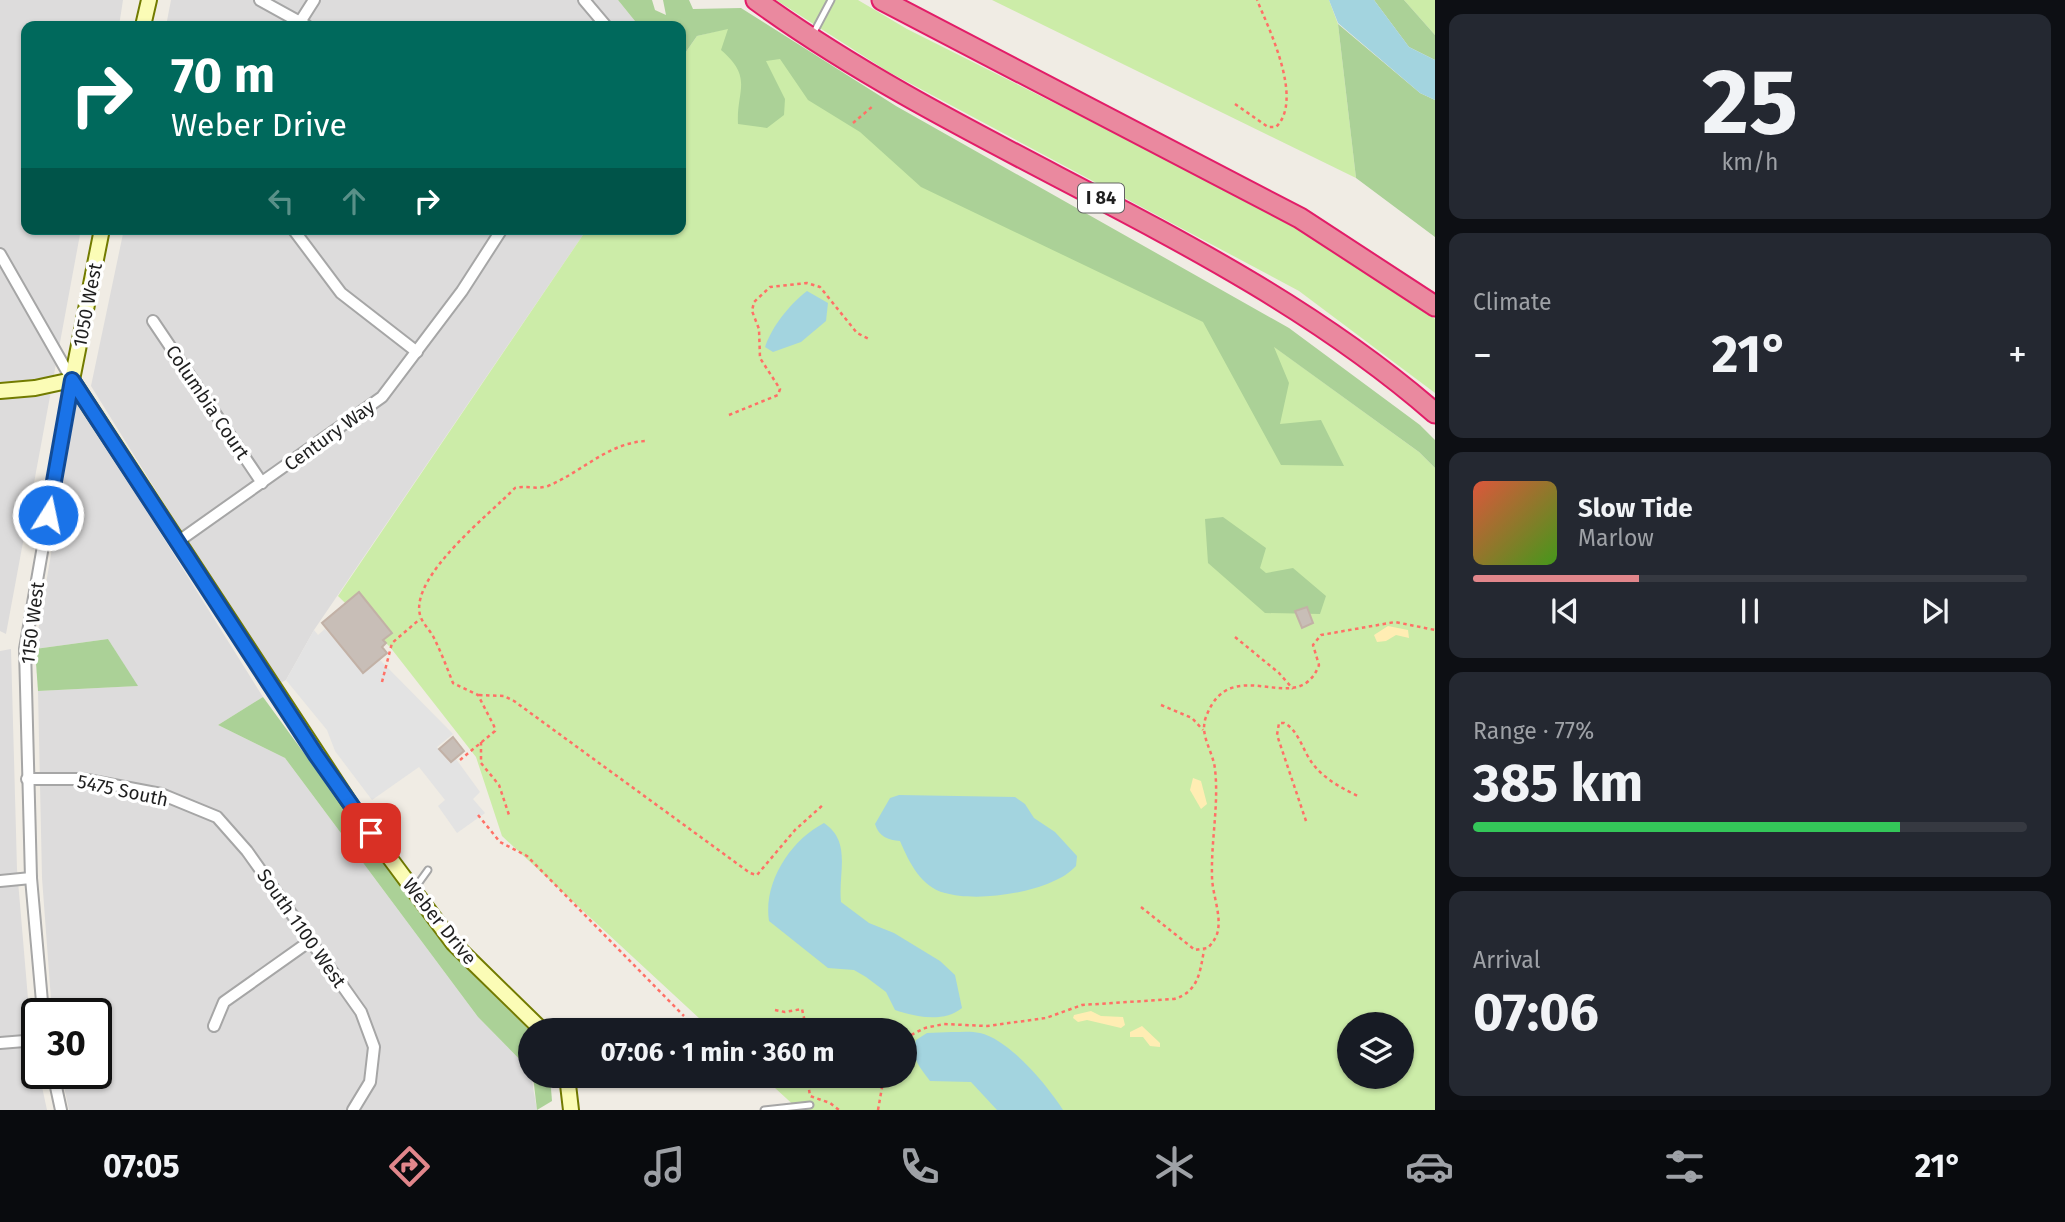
<!DOCTYPE html>
<meta charset="utf-8">
<style>
body{margin:0;font-family:"Fira Sans",sans-serif;background:#242831;color:#f1f3f6;height:100vh;display:flex;flex-direction:column;font-size:26px;white-space:nowrap}
*{box-sizing:border-box;margin:0}
p{font-size:23px;color:#9ea1a6}
.icon{flex:none;width:38px;height:38px;fill:none;stroke:currentColor;stroke-width:2;stroke-linecap:round;stroke-linejoin:round}
.map{position:relative;flex:1;overflow:hidden}
.side{display:flex;flex-direction:column;gap:14px;padding:14px;background:#0d0f14;width:630px}
.side>*{flex:none}
.guide{position:absolute;left:21px;top:21px;width:665px;height:214px;border-radius:14px;box-shadow:0 2px 5px #0004;background:#00695c;color:#fff;overflow:hidden}
.tools{position:absolute;left:1337px;top:1012px;display:grid;gap:14px}
.tools a{display:grid;place-items:center;width:77px;height:77px;border-radius:50%;background:#171b24;box-shadow:0 2px 5px #0004;font-size:35px}
.speed{position:absolute;left:21px;top:998px;display:flex;gap:14px;font-size:35px;font-weight:700;text-align:center}
.speed>*{display:grid;place-content:center;width:91px;height:91px;border-radius:50%;background:#171b24;box-shadow:0 2px 5px #0004;line-height:1}
.speed .limit{border:4px solid #111;border-radius:10px;background:#fff;color:#111}
.pin{position:absolute;display:grid;place-items:center;width:60px;height:60px;color:#fff;margin:-30px;border-radius:14px;box-shadow:0 4px 10px #0006}
.me{position:absolute;width:77px;margin:-38px;rotate:10deg;stroke-linejoin:round;filter:drop-shadow(0 0 5px #0008)}
.turn{display:flex;align-items:center;gap:24px;height:147px;padding:0 35px;font-size:32px}
.turn .icon{width:91px;height:91px;stroke-width:2.5}
.turn b{display:block;font-size:49px;line-height:60px}
.lanes{display:flex;align-items:center;height:66px;padding:0 35px;background:#0003;justify-content:center;gap:35px;direction:ltr}
.lanes .off{opacity:.35}
.big{font-size:52px;font-weight:700;line-height:1.1}
.side .widget{flex:1;display:flex;flex-direction:column;justify-content:center;gap:10px;min-width:0;padding:0 24px;border-radius:14px;background:#242831}
.side .dial{align-items:center;gap:0}
.dial b{font-size:91px;line-height:1}
.song{display:flex;align-items:center;gap:21px}
.cover{width:84px;height:84px;border-radius:10px;background:linear-gradient(135deg,hsl(10 70% 55%),hsl(100 70% 35%))}
.played{height:7px;border-radius:4px;background:linear-gradient(90deg,#e1868b 30%,#363941 30%)}
.keys{display:flex;justify-content:space-around;direction:ltr}
.heat{display:flex;justify-content:space-between;align-items:center;font-size:38px;direction:ltr}
.charge{height:10px;border-radius:5px;background:linear-gradient(90deg,#34c759 77%,#363941 0)}
.trip{position:absolute;left:518px;top:1018px;width:399px;height:70px;border-radius:35px;background:#171b24;box-shadow:0 2px 5px #0004;font-weight:700;line-height:70px;text-align:center}
.menu{display:flex;height:112px;justify-content:space-around;align-items:center;background:#090b0e;color:#9ea1a6}
.menu .icon{width:49px;height:49px}
.menu .current{color:#e1868b}
.menu b{font-size:32px;color:#f1f3f6}
main{display:flex;flex:1;min-height:0}
.map>svg:first-child{display:block}
.residential{fill:#dddcdc}
.grass{fill:#cceca8;fill-rule:evenodd}
.forest{fill:#abd197}
.sand{fill:#ffedb3}
.parking{fill:#e3e3e3}
.water{fill:#a3d4df}
.building{fill:#c8beb7;stroke:#c2b1a6;stroke-width:2}
.lines{fill:none;stroke-linecap:round;stroke-linejoin:round}
.lane-casing{stroke:#a6a6a6;stroke-width:9}
.street-casing{stroke:#a6a6a6;stroke-width:14}
.secondary-casing{stroke:#727b00;stroke-width:18}
.highway-casing{stroke:#e21d68;stroke-width:23}
.path{stroke:#ff7066;stroke-width:2.5;stroke-dasharray:3.5 3.5;stroke-linecap:butt}
.lane{stroke:#fff;stroke-width:5}
.street{stroke:#fff;stroke-width:10}
.secondary{stroke:#fbfcb6;stroke-width:14}
.highway{stroke:#ea899f;stroke-width:19}
.route-casing{stroke:#114b97;stroke-width:18}
.route{stroke:#1a73e8;stroke-width:12}
.labels{text-anchor:middle;stroke-width:7;stroke-linejoin:round;paint-order:stroke}
.shield{fill:#fff;stroke:#626262;stroke-width:2}
.shield-label{font-size:18px;font-weight:bold;fill:#1f1f1f}
.street-label{font-size:19px;fill:#1f1f1f;stroke:#fff}
</style>
<main>
<div class="map">
<svg width="1435" height="1110" viewBox="0 0 1435 1110">
<rect width="100%" height="100%" fill="#f0ece4"/>
<g class="residential">
<polygon points="0,0 123,0 119,26 26,26 26,229 81,229 6,634 0,631"/>
<polygon points="171,0 618,0 639,26 166,26"/>
<polygon points="124,229 587,229 314,630 286,680 277,685 91,386"/>
<polygon points="77,400 263,697 218,725 285,758 478,1017 530,1070 537,1110 69,1110 61,1073 96,1073 96,1013 52,1013 42,878 38,691 137,686 108,639 35,649"/>
<polygon points="11,649 17,869 31,1034 37,1073 39,1073 47,1110 0,1110 0,651"/>
</g>
<g class="grass">
<polygon points="776,0 858,0 907,29 1291,222 1435,319 1435,393 1299,291 887,71"/>
<polygon points="992,0 1329,0 1338,24 1356,178"/>
<polygon points="1404,0 1435,0 1435,35"/>
<path d="M729 28 1273 346 1419 452 1435 468V1110H799L762 1076H905V1031H713L502 836 476 757 390 647 338 596 587 229H681V59L697 36ZM1349 1024H1402V1076H1349Z"/>
</g>
<g class="forest">
<path d="M618 0H652L655 10 666 15 663 0H689L693 9 741 8 896 106 1289 328 1420 425 1435 440V468L1419 452 1274 347 1289 383 1280 424 1321 420 1344 466 1281 465 1203 322 921 187 860 132 808 100 780 59 766 61 785 99 784 115 767 128 738 124C736 91 754 78 721 50L728 29 697 36 681 59V26H639Z"/>
<polygon points="1374,0 1404,0 1435,35 1435,60 1409,47"/>
<polygon points="1338,24 1420,93 1435,100 1435,237 1356,178"/>
<polygon points="1223,517 1266,548 1260,568 1266,573 1293,568 1326,596 1320,614 1265,613 1208,563 1205,519"/>
<polygon points="108,639 138,686 38,691 35,649"/>
<polygon points="263,697 447,949 530,1031 530,1070 478,1017 285,758 218,725"/>
<polygon points="533,1076 550,1076 552,1101 537,1110"/>
</g>
<g class="sand">
<polygon points="1388,626 1408,630 1409,638 1396,635 1386,641 1377,642 1374,635"/>
<polygon points="1193,778 1201,781 1207,804 1201,809 1190,790"/>
<polygon points="1091,1011 1101,1016 1123,1017 1125,1025 1121,1028 1087,1020 1078,1022 1073,1018 1074,1015"/>
<polygon points="1142,1026 1160,1043 1160,1047 1150,1046 1143,1037 1130,1037 1130,1032"/>
</g>
<polygon class="parking" points="325,629 364,673 380,660 453,734 437,747 450,763 456,759 480,792 473,799 485,813 457,833 438,806 445,800 419,767 372,800 335,751 327,730 286,680 314,630 318,635"/>
<g class="water">
<polygon points="1329,0 1374,0 1409,47 1435,60 1435,100 1420,93 1338,23"/>
<path d="M807 291 828 303 826 321 801 342 773 352 765 347C772 326 790 304 807 291Z"/>
<path d="M899 795 1015 797 1025 804 1034 818 1055 832 1077 856 1076 866C1053 892 979 903 945 893 921 887 909 862 900 841 888 840 879 837 875 824L890 798Z"/>
<path d="M824 823C852 842 838 872 841 902L869 923 894 933 940 961 955 975 962 1008C944 1023 916 1017 895 1010L886 992 866 977 854 970 828 968 769 921C763 882 791 840 824 823Z"/>
<path d="M952 1032C961 1032 971 1031 980 1033 1010 1040 1047 1085 1063 1110H997L971 1082 930 1081C920 1067 910 1058 916 1040L927 1033Z"/>
</g>
<g class="building">
<polygon points="359,592 392,633 383,640 386,643 382,647 387,653 363,673 322,623"/>
<polygon points="1307,607 1313,623 1302,628 1295,611"/>
<polygon points="453,737 464,751 451,762 439,749"/>
</g>
<g class="lines">
<defs>
<g id="lane">
<polyline points="813,34 831,0"/>
<polyline points="415,888 428,870"/>
<polyline points="764,1110 810,1105"/>
</g>
<g id="street">
<polyline points="260,0 307,26"/>
<polyline points="584,0 606,26"/>
<polyline points="300,22 314,0"/>
<polyline points="293,229 341,293 417,352"/>
<polyline points="0,254 72,380 25,649 31,878 43,1013"/>
<polyline points="153,321 262,483"/>
<polyline points="176,543 382,397 462,291 502,229"/>
<polyline points="27,779 82,779 161,794 217,817 247,851 361,1012 374,1047 370,1082 353,1110"/>
<polyline points="0,881 31,878"/>
<polyline points="214,1026 224,1002 310,941"/>
<polyline points="0,1043 37,1040"/>
<polyline points="53,1073 61,1110"/>
</g>
<g id="secondary">
<polyline points="143,26 149,0"/>
<polyline points="72,380 357,814 453,943 543,1031"/>
<polyline points="72,380 102,229"/>
<polyline points="0,391 35,388 72,380"/>
<polyline points="567,1076 571,1110"/>
</g>
<g id="highway">
<path d="M756 0C971 156 1233 237 1435 413"/>
<polyline points="882,0 1300,218 1435,306"/>
</g>
</defs>
<use href="#lane" class="lane-casing"/>
<use href="#street" class="street-casing"/>
<use href="#secondary" class="secondary-casing"/>
<use href="#highway" class="highway-casing"/>
<g class="path">
<path d="M1235 104 1268 127H1276C1304 100 1269 29 1257 0"/>
<polyline points="853,123 873,106"/>
<polyline points="729,415 778,395 780,389 760,358 759,329 752,311 754,302 770,287 807,283 820,287 857,333 869,339"/>
<polyline points="1235,637 1279,673 1293,689"/>
<polyline points="382,682 392,643 420,619"/>
<polyline points="479,695 504,696 514,701 750,873 757,875 795,830 824,804"/>
<polyline points="1161,705 1192,718 1203,730"/>
<polyline points="481,742 481,763 499,785 509,815"/>
<path d="M460 760 495 731 494 726 478 695 453 683C447 668 441 652 434 638 430 630 422 623 420 615 410 576 490 514 515 488 526 485 536 490 548 486 582 472 609 442 647 441"/>
<polyline points="478,815 500,842 527,856 684,1016"/>
<path d="M1306 821 1277 735 1279 723H1284C1299 730 1303 752 1313 764 1324 779 1343 789 1360 797"/>
<path d="M1141 907 1195 950 1208 948C1213 942 1217 937 1218 930 1221 913 1212 893 1212 876 1211 840 1219 805 1215 769 1213 751 1199 735 1206 717 1231 649 1298 721 1319 665L1313 645 1321 635 1395 622 1435 630"/>
<polyline points="775,1010 785,1012 802,1009 807,1031"/>
<path d="M905 1038 925 1028 944 1024 987 1026 1046 1018 1082 1005 1174 999C1198 992 1200 973 1204 950"/>
<polyline points="807,1076 810,1096 830,1103 839,1110"/>
<polyline points="878,1110 884,1076"/>
</g>
<use href="#lane" class="lane"/>
<use href="#street" class="street"/>
<use href="#secondary" class="secondary"/>
<use href="#highway" class="highway"/>
</g>
<g class="lines">
<defs>
<polyline id="route" points="48,515 72,380 316,755 371,833"/>
</defs>
<use href="#route" class="route-casing"/>
<use href="#route" class="route"/>
</g>
<g class="labels">
<rect class="shield" x="1078" y="183.5" width="46" height="29" rx="5"/>
<g class="shield-label">
<text x="1101" y="204">I 84</text>
</g>
<g class="street-label">
<text transform="translate(87 305) rotate(-79)" y="7">1050 West</text>
<text transform="translate(208 402) rotate(56)" y="7">Columbia Court</text>
<text transform="translate(329 435) rotate(-36)" y="7">Century Way</text>
<text transform="translate(32 623) rotate(-83)" y="7">1150 West</text>
<text transform="translate(123 790) rotate(12)" y="7">5475 South</text>
<text transform="translate(440 921) rotate(51)" y="7">Weber Drive</text>
<text transform="translate(302 928) rotate(55)" y="7">South 1100 West</text>
</g>
</g>
</svg>
<div class="tools">
<a><svg class="icon" aria-label="layers" viewBox="0 0 24 24"><path d="M12 4l9 5-9 5-9-5zM3 14l9 5 9-5"/></svg></a>
</div>
<div class="speed"><div class="limit">30</div></div>
<div class="pin" style="left:371px;top:833px;background:#d93025"><svg class="icon" aria-label="arrive" viewBox="0 0 24 24"><path d="M6 21V4h12l-3 4 3 4H6"/></svg></div>
<svg class="me" style="left:48px;top:515px" viewBox="-20 -20 40 40"><circle r="17" fill="#1a73e8" stroke="#fff" stroke-width="3"/><path d="M0-11L8 9 0 5-8 9z" fill="#fff"/></svg>
<div class="trip">07:06 · 1 min · 360 m</div>
<div class="guide">
<div class="turn"><svg class="icon" aria-label="right" viewBox="0 0 24 24"><path d="M7 20v-9h11M14 6l5 5-5 5"/></svg><div><b>70 m</b>Weber Drive</div></div>
<div class="lanes"><svg class="icon off" aria-label="left" viewBox="0 0 24 24"><path d="M17 20v-9H6M10 6l-5 5 5 5"/></svg><svg class="icon off" aria-label="ahead" viewBox="0 0 24 24"><path d="M12 20V5M6 11l6-6 6 6"/></svg><svg class="icon" aria-label="right" viewBox="0 0 24 24"><path d="M7 20v-9h11M14 6l5 5-5 5"/></svg></div>
</div>
</div>
<section class="side">
<div class="widget dial"><b>25</b><p>km/h</p></div>
<div class="widget"><p>Climate</p>
<div class="heat"><a>−</a><b class="big">21°</b><a>+</a></div>
</div>
<div class="widget">
<div class="song"><i class="cover"></i><div><b>Slow Tide</b><p>Marlow</p></div></div>
<div class="played"></div>
<div class="keys"><svg class="icon" aria-label="previous" viewBox="0 0 24 24"><path d="M18 5L8 12l10 7zM5 5v14"/></svg><svg class="icon" aria-label="pause" viewBox="0 0 24 24"><path d="M8 5v14M16 5v14"/></svg><svg class="icon" aria-label="next" viewBox="0 0 24 24"><path d="M6 5l10 7-10 7zM19 5v14"/></svg></div>
</div>
<div class="widget"><p>Range · 77%</p><b class="big">385 km</b><div class="charge"></div></div>
<div class="widget"><p>Arrival</p><b class="big">07:06</b></div>
</section>
</main>
<nav class="menu">
<b>07:05</b>
<svg class="icon current" aria-label="directions" viewBox="0 0 24 24"><path d="M12 3l9 9-9 9-9-9zM9 14v-3h6M13 9l2 2-2 2"/></svg>
<svg class="icon" aria-label="music" viewBox="0 0 24 24"><path d="M9 18V5l10-2v13"/><circle cx="6" cy="18" r="3"/><circle cx="16" cy="16" r="3"/></svg>
<svg class="icon" aria-label="phone" viewBox="0 0 24 24"><path d="M5 4h4l2 5-3 2q2 4 5 5l2-3 5 2v4C11 20 4 13 5 4z"/></svg>
<svg class="icon" aria-label="climate" viewBox="0 0 24 24"><path d="M12 3v18M4 7l16 10M4 17L20 7"/></svg>
<svg class="icon" aria-label="car" viewBox="0 0 24 24"><path d="M5 17H2v-5l4-1 3-4h7l3 4 3 1v5h-3M9 17h6M6 11h13"/><circle cx="7" cy="17" r="2"/><circle cx="17" cy="17" r="2"/></svg>
<svg class="icon" aria-label="filters" viewBox="0 0 24 24"><path d="M4 7h16M4 17h16"/><circle cx="9" cy="7" r="2"/><circle cx="15" cy="17" r="2"/></svg>
<b>21°</b>
</nav>
